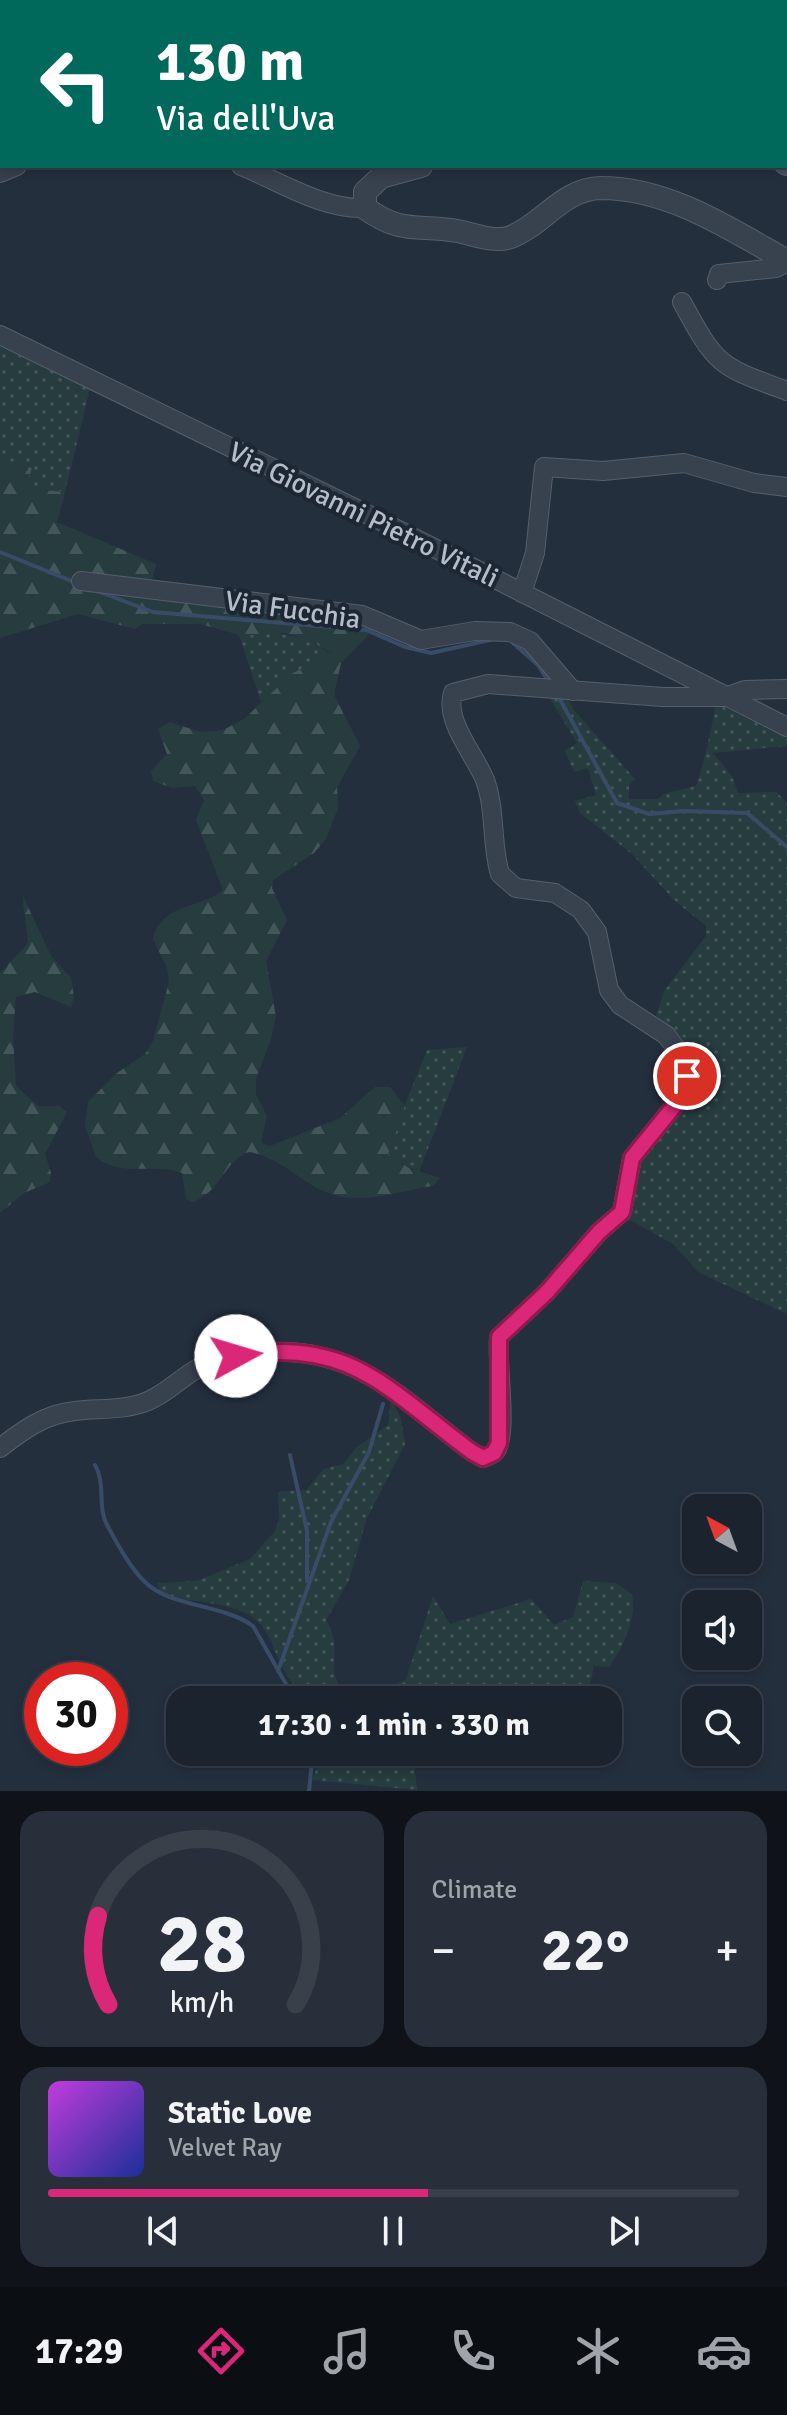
<!DOCTYPE html>
<meta charset="utf-8">
<style>
body{margin:0;font-family:Signika,sans-serif;background:#282f3a;color:#f1f3f6;height:100vh;display:flex;flex-direction:column;font-size:30px;white-space:nowrap}
*{box-sizing:border-box;margin:0}
p{font-size:26px;color:#a0a4aa}
.icon{flex:none;width:44px;height:44px;fill:none;stroke:currentColor;stroke-width:2;stroke-linecap:round;stroke-linejoin:round}
.map{position:relative;height:1791px;overflow:hidden}
.drawer{display:flex;flex-direction:column;gap:20px;padding:20px;background:#0f1319;flex:1}
.drawer>*{flex:none}
.top-card{position:absolute;left:0px;top:0px;width:788px;height:168px;box-shadow:0 4px 12px #0003,0 0 0 2px #39404a;background:#00695c;color:#fff;overflow:hidden}
.needle{width:52px;rotate:319deg}
.fabs{position:absolute;left:682px;top:1494px;display:grid;gap:16px}
.fabs a{display:grid;place-items:center;width:80px;height:80px;border-radius:16px;background:#1b232e;box-shadow:0 4px 12px #0003,0 0 0 2px #39404a;font-size:40px}
.speed{position:absolute;left:24px;top:1662px;display:flex;gap:16px;font-size:40px;font-weight:700;text-align:center}
.speed>*{display:grid;place-content:center;width:104px;height:104px;border-radius:50%;background:#1b232e;box-shadow:0 4px 12px #0003,0 0 0 2px #39404a;line-height:1}
.speed .limit{border:12px solid #d22;background:#fff;color:#111}
.pin{position:absolute;display:grid;place-items:center;width:68px;height:68px;color:#fff;margin:-34px;border:4px solid #fff;border-radius:50%;box-shadow:0 2px 8px #0007}
.me{position:absolute;width:88px;margin:-44px;rotate:84deg;stroke-linejoin:round;filter:drop-shadow(0 0 6px #0008)}
.turn{display:flex;align-items:center;gap:28px;height:168px;padding:0 24px;font-size:36px}
.turn .icon{width:104px;height:104px;stroke-width:2.5}
.turn b{display:block;font-size:56px;line-height:68px}
.big{font-size:60px;font-weight:800;line-height:1.1}
.drawer .widget{flex:1;display:flex;flex-direction:column;justify-content:center;gap:12px;min-width:0;padding:0 28px;border-radius:24px;background:#282f3a}
.drawer .dial{align-items:center;gap:0}
.dial svg{height:208px;overflow:visible;fill:none;stroke:#39404a;stroke-width:7;stroke-linecap:round;text-anchor:middle}
.dial text{fill:#f1f3f6;stroke:none}
.song{display:flex;align-items:center;gap:24px}
.cover{width:96px;height:96px;border-radius:12px;background:linear-gradient(135deg,hsl(290 70% 55%),hsl(230 70% 35%))}
.played{height:8px;border-radius:4px;background:linear-gradient(90deg,#db2777 55%,#39404a 55%)}
.keys{display:flex;justify-content:space-around;direction:ltr}
.heat{display:flex;justify-content:space-between;align-items:center;font-size:44px;direction:ltr}
.drawer .tiles{flex:1;display:grid;gap:20px;grid-template-columns:1fr 1fr}
.widget:last-child{grid-column:span 2}
.trip{position:absolute;left:166px;top:1686px;width:456px;height:80px;border-radius:24px;background:#1b232e;box-shadow:0 4px 12px #0003,0 0 0 2px #39404a;font-weight:800;line-height:80px;text-align:center}
.menu{display:flex;height:128px;justify-content:space-around;align-items:center;background:#0b0e12;color:#a0a4aa}
.menu .icon{width:56px;height:56px}
.menu .current{color:#db2777}
.menu b{font-size:36px;color:#f1f3f6}
.map>svg:first-child{display:block}
.grass{fill:url(#grass-dots)}
.forest{fill:url(#forest-firs)}
.lines{fill:none;stroke-linecap:round;stroke-linejoin:round}
.stream{stroke:#394c67;stroke-width:4}
.minor-casing{stroke:#565f6c;stroke-width:20}
.tertiary-casing{stroke:#565f6c;stroke-width:24}
.secondary-casing{stroke:#565f6c;stroke-width:28}
.minor{stroke:#38414e;stroke-width:18}
.tertiary{stroke:#38414e;stroke-width:22}
.secondary{stroke:#465061;stroke-width:26}
.route-casing{stroke:#8e194d;stroke-width:20}
.route{stroke:#db2777;stroke-width:14}
.labels{text-anchor:middle;stroke-width:8;stroke-linejoin:round;paint-order:stroke}
.street-label{font-size:28px;fill:#b4bcc9;stroke:#1d2633}
</style>
<div class="map">
<svg width="787" height="1791" viewBox="0 0 787 1791">
<defs>
<pattern id="grass-dots" width="8" height="8" patternUnits="userSpaceOnUse" patternTransform="scale(2)"><rect width="8" height="8" fill="#263c3f"/><path d="M2 2h.1M6 6h.1" fill="none" stroke="#435659" stroke-width="1.8" stroke-linecap="round"/></pattern>
<pattern id="forest-firs" width="22" height="20" patternUnits="userSpaceOnUse" patternTransform="scale(2)"><rect width="22" height="20" fill="#263c3f"/><path d="M5 1l3.5 6h-7zM16 11l3.5 6h-7z" fill="#435659"/></pattern>
</defs>
<rect width="100%" height="100%" fill="#242f3e"/>
<g class="grass">
<polygon points="0,347 90,388 65,492 42,490 26,483 32,468 0,459"/>
<path d="M269 632 308 639 331 654C297 667 288 685 261 702L239 635Z"/>
<path d="M549 697H567L574 710 635 779 629 785V799H658L663 794 696 786C705 759 711 732 716 703L787 737V746L713 753 732 776 738 793 776 792 787 802V1314L698 1272 673 1244 625 1217 636 1166 697 1090C697 1057 680 1036 656 1016L664 991 706 936V926L674 900 632 854 579 812 575 801 596 795 588 768 574 772 565 751 577 743Z"/>
<polygon points="467,1047 419,1172 387,1155 388,1147 427,1050"/>
<path d="M391 1399 401 1418 405 1444 367 1518 349 1580 326 1620C343 1648 327 1664 339 1685L388 1688 406 1679 433 1596 450 1624 531 1599 554 1625 573 1617 583 1581 616 1583 632 1594C637 1618 623 1648 609 1667L594 1666 587 1700H543L536 1686 517 1700H485L472 1686 423 1700H309C303 1691 294 1686 288 1677 265 1638 273 1617 221 1605 200 1600 181 1602 161 1592L157 1583 197 1581 250 1559 275 1531 279 1520 278 1492 306 1490 324 1469 343 1464 357 1447 388 1425Z"/>
<polygon points="317,1752 413,1752 417,1790 312,1780 319,1762"/>
</g>
<g class="forest">
<path d="M0 459 32 468 27 483 42 490 65 492 57 522 156 564 148 595 167 601 170 596 205 606 356 621 376 627 341 663 335 690V697L360 746 337 787 338 808 326 839 314 853 273 880 272 888 287 920 266 961 276 1017 271 1039 256 1079V1094L267 1116 261 1143 270 1146 340 1118 375 1087H390L405 1106 388 1155 411 1169 440 1178 433 1186C390 1192 353 1211 310 1184 292 1172 271 1155 249 1152 225 1159 221 1192 193 1202L186 1199 182 1173C155 1162 120 1178 96 1157L85 1126 88 1102 117 1073 145 1054 153 1041 169 982 167 968 153 939C163 902 199 910 223 890L196 820 204 800 195 786 172 788 153 781 151 771 167 754 158 729 170 722 200 732 223 730 244 719 293 673 331 653 308 639 285 633 243 636 200 624H142L135 629 78 614 0 638Z"/>
<polygon points="22,894 51,956 71,978 74,997 71,1007 35,992 16,997 13,1036 16,1086 38,1106 59,1106 67,1112 45,1154 51,1173 50,1182 24,1193 0,1213 0,973 28,943"/>
</g>
<g class="lines">
<g class="stream">
<polyline points="0,552 74,582"/>
<polyline points="97,591 153,612 366,630 405,647 431,653 490,640"/>
<polyline points="513,643 538,665 550,684"/>
<polyline points="557,694 617,803 649,814 683,811 747,813 787,847"/>
<polyline points="290,1455 307,1531 307,1581"/>
<path d="M95 1465C106 1483 97 1506 107 1525 117 1543 130 1568 145 1582 170 1607 223 1604 253 1626L295 1700"/>
<polyline points="278,1671 331,1522 369,1452 383,1404"/>
<polyline points="309,1791 313,1752"/>
</g>
<defs>
<g id="minor">
<path d="M241 166C279 181 323 210 365 208"/>
<polyline points="0,173 17,166"/>
<polyline points="717,280 719,274 776,268 787,262"/>
<path d="M682 302C717 367 719 366 787 391"/>
<polyline points="0,335 365,513 787,727"/>
<polyline points="81,581 362,615 421,640 475,631 510,632 530,641 573,691"/>
<polyline points="522,593 535,553 544,467 603,471 684,463 754,483 787,487"/>
<path d="M0 1448C23 1430 45 1414 75 1411 100 1408 124 1411 148 1401 170 1392 187 1371 210 1362 229 1355 250 1353 270 1352 361 1348 404 1402 472 1452L483 1458C486 1457 493 1454 495 1452 509 1436 496 1361 499 1337L547 1292 599 1232 622 1212 632 1158 684 1094 687 1076 679 1052 666 1035 620 1005 609 990 597 932 581 910 555 893 516 888 500 874C491 844 496 810 485 780 475 755 444 721 453 693L488 684 663 697H726L745 690 787 689"/>
</g>
<path id="tertiary" d="M421 166 381 177 365 192V208C402 235 418 224 457 231 474 234 494 243 511 237 544 224 562 189 601 188 669 188 730 229 787 261"/>
<g id="secondary">
<polyline points="0,120 2,120"/>
<polyline points="786,161 787,162"/>
</g>
</defs>
<use href="#minor" class="minor-casing"/>
<use href="#tertiary" class="tertiary-casing"/>
<use href="#secondary" class="secondary-casing"/>
<use href="#minor" class="minor"/>
<use href="#tertiary" class="tertiary"/>
<use href="#secondary" class="secondary"/>
</g>
<g class="lines">
<defs>
<path id="route" d="M236 1356C350 1336 389 1391 472 1452L483 1458 494 1453 499 1443V1337L547 1292 599 1232 622 1212 632 1158 684 1094 687 1076"/>
</defs>
<use href="#route" class="route-casing"/>
<use href="#route" class="route"/>
</g>
<g class="labels">
<g class="street-label">
<text transform="translate(364 514) rotate(26)" y="10">Via Giovanni Pietro Vitali</text>
<text transform="translate(293 609) rotate(8)" y="10">Via Fucchia</text>
</g>
</g>
</svg>
<div class="fabs">
<a><svg class="needle" viewBox="-14 -14 28 28"><path d="M0-13l5 13h-10z" fill="#e53935"/><path d="M0 13l5-13h-10z" fill="#a0a4aa"/></svg></a>
<a><svg class="icon" aria-label="sound" viewBox="0 0 24 24"><path d="M4 9h4l5-4v14l-5-4H4zM17 9q2 3 0 6"/></svg></a>
<a><svg class="icon" aria-label="search" viewBox="0 0 24 24"><circle cx="10" cy="10" r="6"/><path d="M15 15l6 6"/></svg></a>
</div>
<div class="speed"><div class="limit">30</div></div>
<div class="pin" style="left:687px;top:1076px;background:#d93025"><svg class="icon" aria-label="arrive" viewBox="0 0 24 24"><path d="M6 21V4h12l-3 4 3 4H6"/></svg></div>
<svg class="me" style="left:236px;top:1356px" viewBox="-20 -20 40 40"><circle r="19" fill="#fff"/><path d="M0-13L10 11 0 6-10 11z" fill="#db2777"/></svg>
<div class="trip">17:30 · 1 min · 330 m</div>
<div class="top-card">
<div class="turn"><svg class="icon" aria-label="left" viewBox="0 0 24 24"><path d="M17 20v-9H6M10 6l-5 5 5 5"/></svg><div><b>130 m</b>Via dell'Uva</div></div>
</div>
</div>
<section class="drawer">
<div class="tiles">
<div class="widget dial"><svg viewBox="0 0 100 80">
<path d="M14 69A42 42 0 1 1 86 69"/>
<path d="M14 69A42 42 0 0 1 10 35" stroke="#db2777"/>
<text x="50" y="56" font-size="32" font-weight="700">28</text>
<text x="50" y="72" font-size="11">km/h</text>
</svg></div>
<div class="widget"><p>Climate</p>
<div class="heat"><a>−</a><b class="big">22°</b><a>+</a></div>
</div>
<div class="widget">
<div class="song"><i class="cover"></i><div><b>Static Love</b><p>Velvet Ray</p></div></div>
<div class="played"></div>
<div class="keys"><svg class="icon" aria-label="previous" viewBox="0 0 24 24"><path d="M18 5L8 12l10 7zM5 5v14"/></svg><svg class="icon" aria-label="pause" viewBox="0 0 24 24"><path d="M8 5v14M16 5v14"/></svg><svg class="icon" aria-label="next" viewBox="0 0 24 24"><path d="M6 5l10 7-10 7zM19 5v14"/></svg></div>
</div>
</div>
</section>
<nav class="menu">
<b>17:29</b>
<svg class="icon current" aria-label="directions" viewBox="0 0 24 24"><path d="M12 3l9 9-9 9-9-9zM9 14v-3h6M13 9l2 2-2 2"/></svg>
<svg class="icon" aria-label="music" viewBox="0 0 24 24"><path d="M9 18V5l10-2v13"/><circle cx="6" cy="18" r="3"/><circle cx="16" cy="16" r="3"/></svg>
<svg class="icon" aria-label="phone" viewBox="0 0 24 24"><path d="M5 4h4l2 5-3 2q2 4 5 5l2-3 5 2v4C11 20 4 13 5 4z"/></svg>
<svg class="icon" aria-label="climate" viewBox="0 0 24 24"><path d="M12 3v18M4 7l16 10M4 17L20 7"/></svg>
<svg class="icon" aria-label="car" viewBox="0 0 24 24"><path d="M5 17H2v-5l4-1 3-4h7l3 4 3 1v5h-3M9 17h6M6 11h13"/><circle cx="7" cy="17" r="2"/><circle cx="17" cy="17" r="2"/></svg>
</nav>
